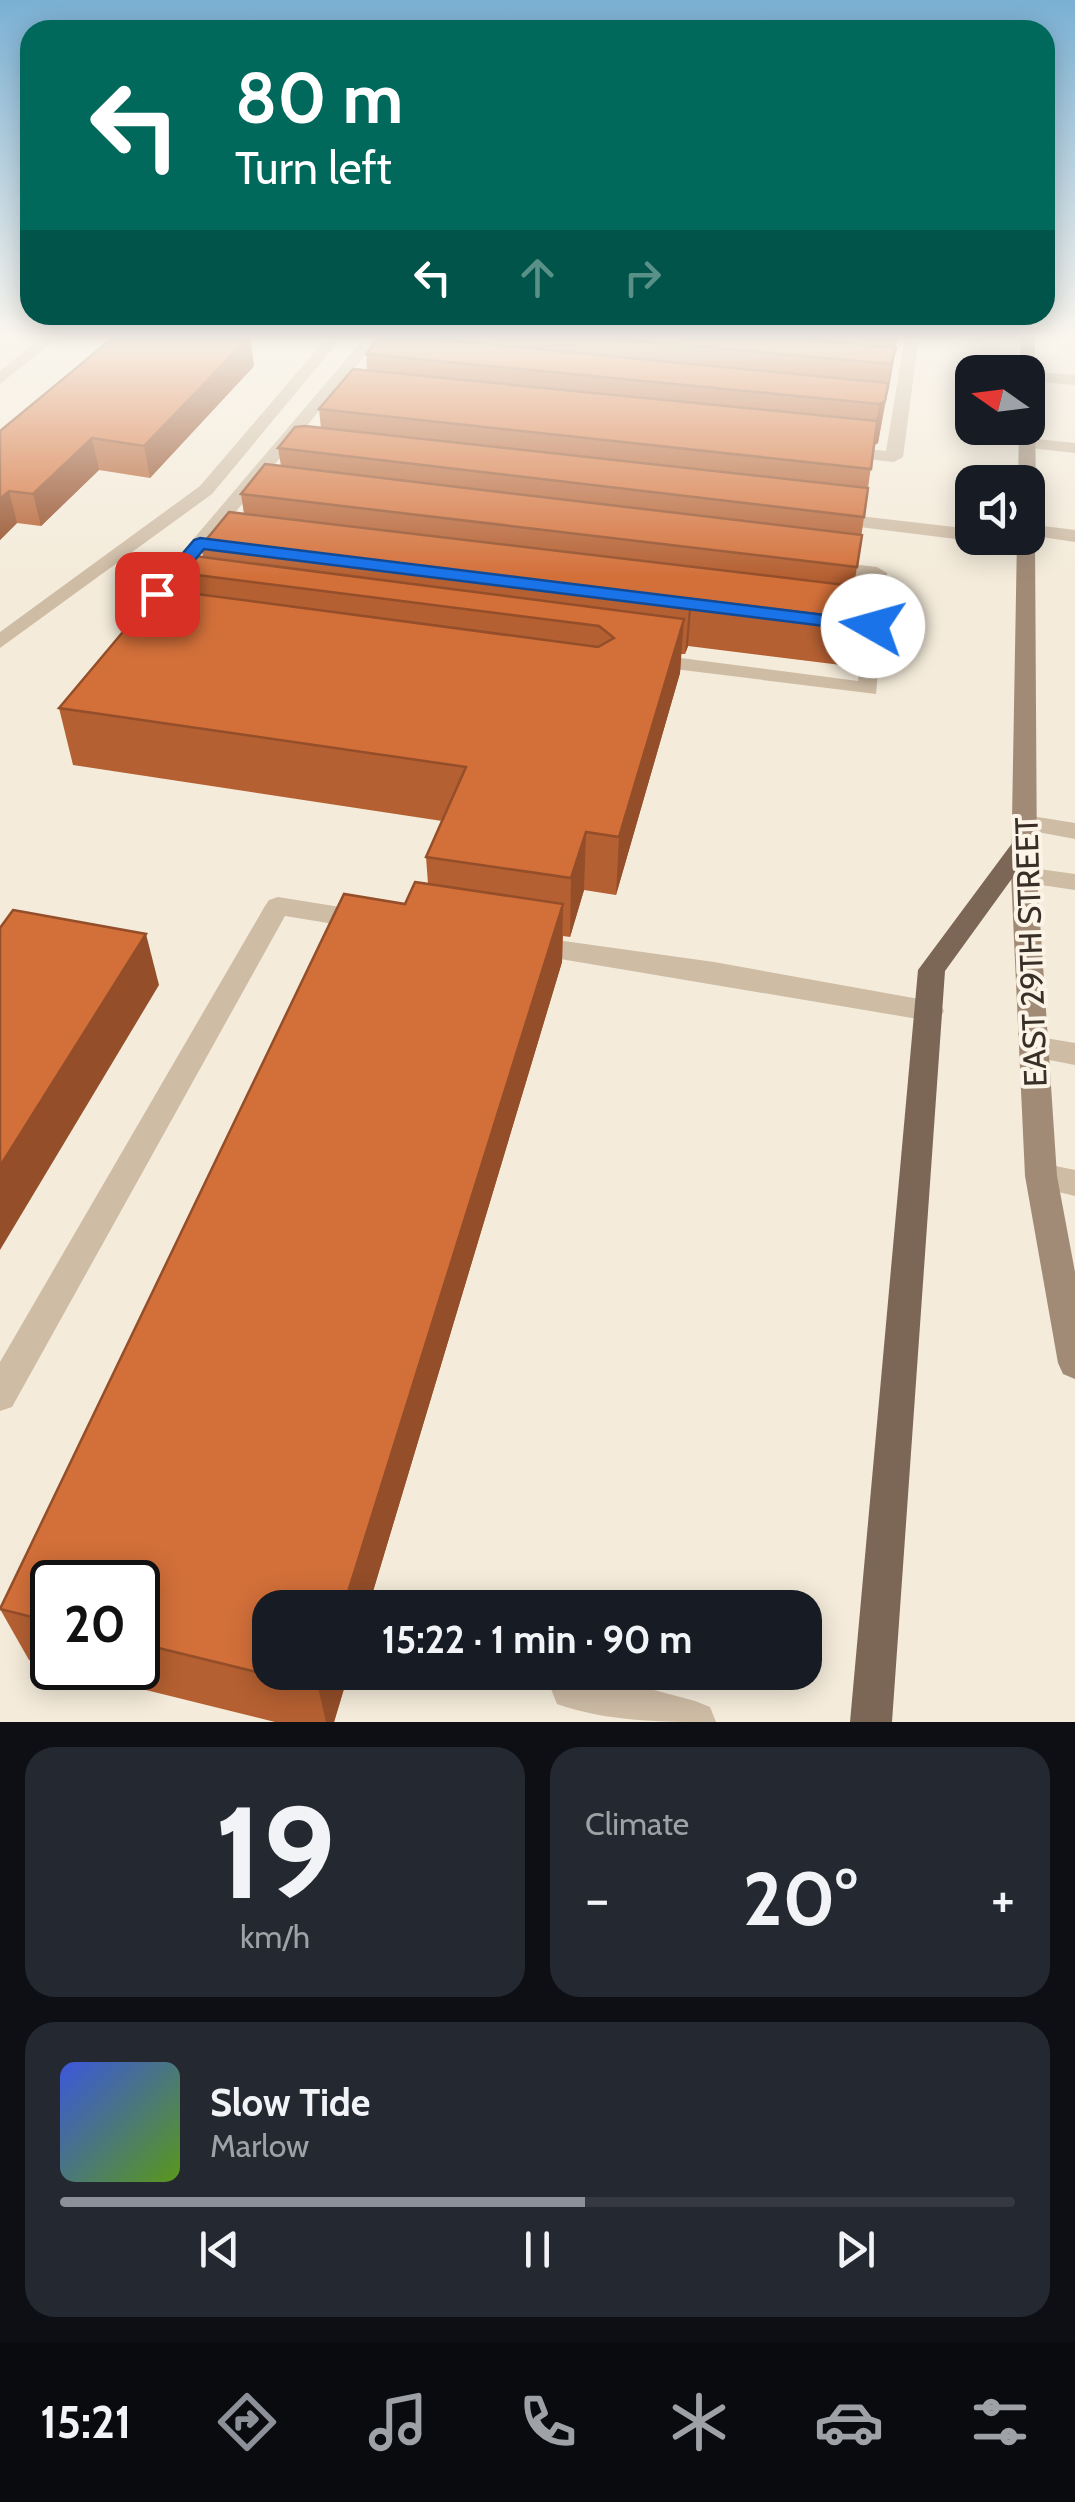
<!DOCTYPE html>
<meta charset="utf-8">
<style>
body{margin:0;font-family:Cabin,sans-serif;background:#242831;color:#f1f3f6;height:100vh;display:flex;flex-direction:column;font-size:38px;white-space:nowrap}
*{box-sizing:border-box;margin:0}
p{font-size:32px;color:#9ea1a6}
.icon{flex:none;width:55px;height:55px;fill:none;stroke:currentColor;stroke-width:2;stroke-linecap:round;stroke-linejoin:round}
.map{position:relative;height:1722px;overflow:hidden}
.sheet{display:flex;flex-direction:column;gap:25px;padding:25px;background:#0d0f14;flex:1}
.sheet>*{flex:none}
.banner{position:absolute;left:20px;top:20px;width:1035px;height:305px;border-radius:30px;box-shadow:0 5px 25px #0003;background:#00695c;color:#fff;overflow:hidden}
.needle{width:65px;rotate:284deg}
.controls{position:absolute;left:955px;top:355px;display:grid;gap:20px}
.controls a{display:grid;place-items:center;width:90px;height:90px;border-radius:20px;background:#171b24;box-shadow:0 5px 25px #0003;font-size:50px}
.speed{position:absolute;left:30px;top:1560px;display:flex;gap:20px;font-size:50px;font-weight:700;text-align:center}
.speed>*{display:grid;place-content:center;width:130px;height:130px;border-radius:50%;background:#171b24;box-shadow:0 5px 25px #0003;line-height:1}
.speed .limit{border:5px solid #111;border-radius:15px;background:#fff;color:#111}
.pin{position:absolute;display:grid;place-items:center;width:85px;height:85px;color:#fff;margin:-42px;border-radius:20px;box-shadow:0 5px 15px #0006}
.me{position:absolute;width:110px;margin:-55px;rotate:277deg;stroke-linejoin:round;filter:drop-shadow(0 0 8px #0008)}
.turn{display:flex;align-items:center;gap:35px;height:210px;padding:0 50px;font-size:45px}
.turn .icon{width:130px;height:130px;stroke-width:2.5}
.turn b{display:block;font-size:70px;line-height:85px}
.lanes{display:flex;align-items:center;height:95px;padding:0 50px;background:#0003;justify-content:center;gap:50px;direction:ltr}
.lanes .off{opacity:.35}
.big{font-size:75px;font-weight:800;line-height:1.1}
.sheet .tile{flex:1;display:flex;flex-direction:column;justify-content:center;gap:15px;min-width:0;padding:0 35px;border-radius:30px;background:#242831}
.sheet .dial{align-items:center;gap:0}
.dial b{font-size:130px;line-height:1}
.song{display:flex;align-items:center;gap:30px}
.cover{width:120px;height:120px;border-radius:15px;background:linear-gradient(135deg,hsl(230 70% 55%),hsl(90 70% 35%))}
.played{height:10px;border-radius:5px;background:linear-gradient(90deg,#8c9099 55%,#363941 55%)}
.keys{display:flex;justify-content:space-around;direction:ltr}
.heat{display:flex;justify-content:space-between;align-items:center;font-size:55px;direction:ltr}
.sheet .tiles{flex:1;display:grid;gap:25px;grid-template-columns:1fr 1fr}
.tile:last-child{grid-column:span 2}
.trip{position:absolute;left:252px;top:1590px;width:570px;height:100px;border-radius:30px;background:#171b24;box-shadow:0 5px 25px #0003;font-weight:800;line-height:100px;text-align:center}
.menu{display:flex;height:160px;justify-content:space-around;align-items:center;background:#090b0e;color:#9ea1a6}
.menu .icon{width:70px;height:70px}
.menu .selected{color:#8c9099}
.menu b{font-size:45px;color:#f1f3f6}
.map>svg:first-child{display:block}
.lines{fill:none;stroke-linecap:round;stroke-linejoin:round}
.lane{fill:#cebca5;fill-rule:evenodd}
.street{fill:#cebca5;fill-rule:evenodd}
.secondary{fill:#a28b76;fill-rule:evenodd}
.primary{fill:#7c6756;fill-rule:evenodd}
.wall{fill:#b56032}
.shaded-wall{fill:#944e29}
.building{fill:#d3703a;stroke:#944e29;stroke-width:2.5}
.route{fill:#1a73e8;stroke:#114b97;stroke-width:2.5}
.labels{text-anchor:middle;stroke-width:8;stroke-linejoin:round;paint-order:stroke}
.street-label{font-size:32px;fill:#392f27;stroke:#fbf4e7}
</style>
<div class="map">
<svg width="1075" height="1722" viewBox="0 0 1075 1722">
<rect width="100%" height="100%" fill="#f4ebda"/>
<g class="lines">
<g class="lane">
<polygon points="328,336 343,336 212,494 0,648 0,632 200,486"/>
<polygon points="366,336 381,336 171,590 191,594 191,602 150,598 150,590"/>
<polygon points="905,336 919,336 903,457 894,462 833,455 833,447 839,446 886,451"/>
<polygon points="1028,371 1075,375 1075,385 1028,381 1028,372 1023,372"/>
<polygon points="1027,438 1075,443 1075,453 1021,447 1019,443"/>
<polygon points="833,513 972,529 972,538 980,538 972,541 827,523 827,515"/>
<polygon points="1028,524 1075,530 1075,542 1028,535"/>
<path d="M1033 537 1035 541C1024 550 995 547 984 538Z"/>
<polygon points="824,561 877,567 887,573 876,694 650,666 639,660 650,654 858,681 867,578 817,571 817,563"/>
<polygon points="1025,815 1075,823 1075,839 1016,828 1013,823"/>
<polygon points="1024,867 1075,874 1075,890 1015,881 1011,875 1015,869"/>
<polygon points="278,897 365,911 374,914 378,920 374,926 365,929 285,916 12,1407 0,1411 0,1362 265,906 269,900"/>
<polygon points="528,936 714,962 930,1001 940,1004 944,1011 940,1018 930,1021 519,952 515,945 519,938"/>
<polygon points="1034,1036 1075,1043 1075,1065 1024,1055 1020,1047 1024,1039"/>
<polygon points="1041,1163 1075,1170 1075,1196 1030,1185 1025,1176 1030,1167"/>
<path d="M562 1672H587L695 1701 710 1707 716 1722C661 1722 609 1722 557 1704L551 1689Z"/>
</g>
<polygon class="street" points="44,336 60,336 0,384 0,371"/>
<g class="secondary">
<polygon points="1021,336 1035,336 1035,372 1028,377 1028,372 1019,372"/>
<polygon points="1028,423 1035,428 1036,482 1028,487 1028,482 1018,482 1019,428 1028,428"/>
<polygon points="1028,533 1035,538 1037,875 1057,1176 1075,1272 1075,1379 1063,1374 1058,1363 1025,1176 1011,875 1017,538 1028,538"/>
</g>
<polygon class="primary" points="1025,836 1037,844 945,971 892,1722 850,1722 918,970 1016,838"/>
</g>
<g class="wall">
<polygon points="115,336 251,336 250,337 254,366 150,478 99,470 41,526 17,523 0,540 0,431"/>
<polygon points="381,336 898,336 878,443 874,445 857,567 841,665 688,646 685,654 681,654 680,673 616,895 584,890 570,937 563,936 562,962 368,1608 270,1608 270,1672 349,1672 334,1722 275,1722 57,1668 138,1668 138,1582 52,1582 52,1666 29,1660 0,1609 405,904 428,884 426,857 442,821 73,765 59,708 176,591 173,572 203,557 201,546 244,514 241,494 281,466 278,448 321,428 319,409 367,371 366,354"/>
</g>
<g class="shaded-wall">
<polygon points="220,336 251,336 250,337 254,366 150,478 144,446"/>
<polygon points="896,348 889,388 885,404 891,364"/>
<polygon points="888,383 878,443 873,446 879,404"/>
<polygon points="92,438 99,470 41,526 33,494"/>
<polygon points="9,491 17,523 0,540 0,499"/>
<polygon points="692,599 688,646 685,654 689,607"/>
<polygon points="684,619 680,673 616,895 619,837"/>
<polygon points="586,832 584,890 570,937 571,878"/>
<polygon points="563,904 562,962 368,1608 343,1608"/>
<polygon points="146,934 159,985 0,1250 0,1166"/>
<polygon points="322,1672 349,1672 334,1722 326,1722 318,1687"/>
</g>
<g class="building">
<polygon points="115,336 250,336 144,446 92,438 33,494 9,491 0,499 0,431"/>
<polygon points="381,336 401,336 888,383 885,401 879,404 366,354"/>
<polygon points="585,336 764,336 896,348 891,364"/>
<polygon points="353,369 877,421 871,469 319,409"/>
<polygon points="305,426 868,488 864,517 278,448 295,427"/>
<polygon points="265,464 862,535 857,567 241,494"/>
<polygon points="229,512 854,586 849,618 692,599 689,607 201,546"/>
<polygon points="187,555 684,619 619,837 586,832 571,878 426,857 466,767 59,708 159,589 598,647 614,638 599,626 173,572"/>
<polygon points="415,882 563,904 343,1608 270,1608 270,1672 322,1672 318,1687 138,1643 138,1582 52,1582 52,1622 0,1609 344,894 405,904"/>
<polygon points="13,910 146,934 0,1166 0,928"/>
</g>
<linearGradient id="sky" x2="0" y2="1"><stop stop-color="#7ab0d4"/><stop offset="0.58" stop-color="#faf6ee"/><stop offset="1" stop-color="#faf6ee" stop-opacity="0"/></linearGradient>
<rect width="1075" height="577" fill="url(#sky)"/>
<polygon class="route" points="200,538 873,621 882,626 873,632 204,549 163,598 151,598 151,591 194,540"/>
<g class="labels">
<g class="street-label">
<text transform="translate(1031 952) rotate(-92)" y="11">EAST 29TH STREET</text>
</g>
</g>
</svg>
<div class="controls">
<a><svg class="needle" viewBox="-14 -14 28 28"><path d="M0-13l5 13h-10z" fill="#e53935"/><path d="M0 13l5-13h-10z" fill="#9ea1a6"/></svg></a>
<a><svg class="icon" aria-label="sound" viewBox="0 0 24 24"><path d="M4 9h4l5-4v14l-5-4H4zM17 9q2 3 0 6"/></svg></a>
</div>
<div class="speed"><div class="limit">20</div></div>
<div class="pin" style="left:157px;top:594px;background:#d93025"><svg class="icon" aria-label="arrive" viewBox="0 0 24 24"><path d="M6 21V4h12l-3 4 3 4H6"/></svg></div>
<svg class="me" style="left:873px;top:626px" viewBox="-20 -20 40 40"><circle r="19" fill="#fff"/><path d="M0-13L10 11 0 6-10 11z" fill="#1a73e8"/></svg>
<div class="trip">15:22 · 1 min · 90 m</div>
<div class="banner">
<div class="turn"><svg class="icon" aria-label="left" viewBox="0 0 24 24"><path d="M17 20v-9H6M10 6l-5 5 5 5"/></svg><div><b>80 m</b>Turn left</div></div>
<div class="lanes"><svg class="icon" aria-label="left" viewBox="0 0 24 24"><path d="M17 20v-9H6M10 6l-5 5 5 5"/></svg><svg class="icon off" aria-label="ahead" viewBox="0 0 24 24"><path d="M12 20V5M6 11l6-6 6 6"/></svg><svg class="icon off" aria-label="right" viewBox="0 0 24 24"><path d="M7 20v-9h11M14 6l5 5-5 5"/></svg></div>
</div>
</div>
<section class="sheet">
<div class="tiles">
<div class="tile dial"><b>19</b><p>km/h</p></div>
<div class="tile"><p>Climate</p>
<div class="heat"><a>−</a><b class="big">20°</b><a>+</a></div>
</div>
<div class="tile">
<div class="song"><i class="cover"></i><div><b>Slow Tide</b><p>Marlow</p></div></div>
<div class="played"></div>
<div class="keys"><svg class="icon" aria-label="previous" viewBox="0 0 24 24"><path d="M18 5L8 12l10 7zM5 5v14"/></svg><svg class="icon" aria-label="pause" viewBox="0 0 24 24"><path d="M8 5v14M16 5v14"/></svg><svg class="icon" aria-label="next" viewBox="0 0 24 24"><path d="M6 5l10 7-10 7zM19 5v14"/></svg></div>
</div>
</div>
</section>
<nav class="menu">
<b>15:21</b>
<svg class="icon selected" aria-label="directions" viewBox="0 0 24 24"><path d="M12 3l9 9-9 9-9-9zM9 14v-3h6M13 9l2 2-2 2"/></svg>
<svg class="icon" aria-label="music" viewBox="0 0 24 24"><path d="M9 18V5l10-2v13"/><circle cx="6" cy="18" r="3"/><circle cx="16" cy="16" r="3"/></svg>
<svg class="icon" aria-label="phone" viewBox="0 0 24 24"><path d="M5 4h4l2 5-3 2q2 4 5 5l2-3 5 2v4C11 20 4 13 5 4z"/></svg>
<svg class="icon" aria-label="climate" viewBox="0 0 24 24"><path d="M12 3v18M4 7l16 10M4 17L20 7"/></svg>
<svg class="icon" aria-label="car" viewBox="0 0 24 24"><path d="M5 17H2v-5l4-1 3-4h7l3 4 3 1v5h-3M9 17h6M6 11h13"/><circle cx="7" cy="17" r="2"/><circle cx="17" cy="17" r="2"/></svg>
<svg class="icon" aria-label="filters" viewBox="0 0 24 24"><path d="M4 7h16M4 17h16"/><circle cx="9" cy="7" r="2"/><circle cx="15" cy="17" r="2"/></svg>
</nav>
